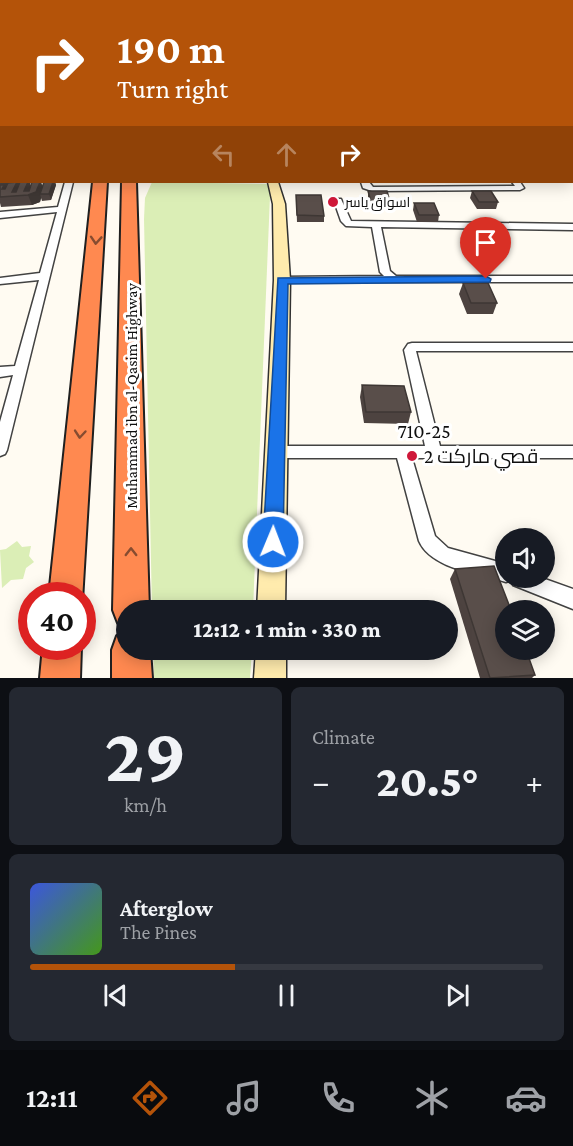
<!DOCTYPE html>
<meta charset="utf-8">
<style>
body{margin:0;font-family:"Crimson Pro",Cairo,serif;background:#242831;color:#f1f3f6;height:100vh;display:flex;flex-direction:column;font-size:22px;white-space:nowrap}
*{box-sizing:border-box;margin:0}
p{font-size:20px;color:#9ea1a6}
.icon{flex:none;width:33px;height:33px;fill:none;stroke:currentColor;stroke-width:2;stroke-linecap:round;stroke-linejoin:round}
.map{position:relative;height:678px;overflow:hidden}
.side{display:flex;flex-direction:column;gap:9px;padding:9px;background:#0d0f14;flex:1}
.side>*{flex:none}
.guide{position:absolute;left:0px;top:0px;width:573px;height:183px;box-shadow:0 3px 15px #0003;background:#b45309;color:#fff;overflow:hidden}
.tools{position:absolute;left:495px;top:528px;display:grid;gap:12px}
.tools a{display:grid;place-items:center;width:60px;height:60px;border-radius:50%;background:#171b24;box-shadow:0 3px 15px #0003;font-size:30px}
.speed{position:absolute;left:18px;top:582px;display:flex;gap:12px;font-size:30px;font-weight:700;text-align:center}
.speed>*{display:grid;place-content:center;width:78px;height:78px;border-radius:50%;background:#171b24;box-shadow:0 3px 15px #0003;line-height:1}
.speed .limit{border:9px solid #d22;background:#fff;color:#111}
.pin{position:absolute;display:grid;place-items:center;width:51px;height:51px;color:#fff;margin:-62px -26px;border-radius:50% 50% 50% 0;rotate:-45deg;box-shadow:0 0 6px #0007}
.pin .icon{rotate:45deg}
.me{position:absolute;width:66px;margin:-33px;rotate:1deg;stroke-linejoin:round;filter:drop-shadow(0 0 4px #0008)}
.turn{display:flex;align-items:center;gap:21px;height:126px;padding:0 18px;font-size:27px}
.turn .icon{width:78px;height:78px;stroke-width:2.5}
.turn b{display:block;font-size:42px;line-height:51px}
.lanes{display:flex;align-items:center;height:57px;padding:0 18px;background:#0003;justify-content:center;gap:30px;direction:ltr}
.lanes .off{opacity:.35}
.big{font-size:45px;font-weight:800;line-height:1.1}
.side .tile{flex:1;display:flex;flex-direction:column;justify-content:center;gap:9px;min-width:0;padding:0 21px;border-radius:9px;background:#242831}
.side .dial{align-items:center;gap:0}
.dial b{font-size:78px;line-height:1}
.song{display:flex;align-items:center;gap:18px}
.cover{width:72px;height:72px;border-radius:9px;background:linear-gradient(135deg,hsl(230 70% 55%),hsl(100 70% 35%))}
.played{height:6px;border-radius:3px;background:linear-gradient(90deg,#b45309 40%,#363941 40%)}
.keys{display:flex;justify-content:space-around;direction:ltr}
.heat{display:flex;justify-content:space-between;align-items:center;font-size:33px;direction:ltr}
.side .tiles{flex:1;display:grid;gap:9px;grid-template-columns:1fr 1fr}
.tile:last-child{grid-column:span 2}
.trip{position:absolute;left:116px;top:600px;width:342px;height:60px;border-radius:30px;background:#171b24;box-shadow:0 3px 15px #0003;font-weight:800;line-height:60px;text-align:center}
.tab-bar{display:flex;height:96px;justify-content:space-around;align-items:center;background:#090b0e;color:#9ea1a6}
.tab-bar .icon{width:42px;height:42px}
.tab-bar .active{color:#b45309}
.tab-bar b{font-size:27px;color:#f1f3f6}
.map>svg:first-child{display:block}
.green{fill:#dbeeb6}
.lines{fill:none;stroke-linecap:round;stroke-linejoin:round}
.street-casing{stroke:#424242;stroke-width:3}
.secondary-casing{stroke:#313131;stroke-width:3}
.highway-casing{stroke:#202020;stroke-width:4}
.street{fill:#fff;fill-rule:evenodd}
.secondary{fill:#ffebad;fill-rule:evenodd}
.highway{fill:#ff8950;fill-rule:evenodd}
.wall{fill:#4d4340}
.shaded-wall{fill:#3e3734}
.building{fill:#594e4a;stroke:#3e3734;stroke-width:1.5}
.oneway{stroke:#874c30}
.route{fill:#1a73e8;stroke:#114b97;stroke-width:1.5}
.poi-dot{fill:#cf1839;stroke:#fff;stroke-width:2}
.labels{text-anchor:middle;stroke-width:6;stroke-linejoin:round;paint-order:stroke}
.far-poi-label{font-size:14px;fill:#0f0f0f;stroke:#fff;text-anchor:start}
.street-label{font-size:16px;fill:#0f0f0f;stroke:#fff}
.near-street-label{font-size:20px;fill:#0f0f0f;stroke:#fff}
.near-poi-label{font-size:20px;fill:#0f0f0f;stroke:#fff;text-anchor:start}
</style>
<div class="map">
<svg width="573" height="678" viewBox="0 0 573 678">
<rect width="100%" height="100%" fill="#fffbf2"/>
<g class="green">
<polygon points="152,182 268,184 270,196 253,610 152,610 144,219 145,198"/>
<polygon points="17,541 22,547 31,546 29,556 34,562 26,568 23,579 11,580 2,588 0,550 6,549"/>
<polygon points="153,650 252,650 250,678 154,678"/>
</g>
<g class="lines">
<defs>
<g id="street">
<rect x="572" y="94" width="1" height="3"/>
<rect x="572" y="111" width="1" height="4"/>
<rect x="572" y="132" width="1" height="4"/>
<rect x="572" y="157" width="1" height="4"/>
<polygon points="65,182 73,182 7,450 5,454 0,456 0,422 13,375 0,377 0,367 15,366 39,280 0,284 0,278 40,273 57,212 0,218 0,212 58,207"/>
<polygon points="361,182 369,182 373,187 515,186 512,182 520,182 524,188 520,190 372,191 363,188"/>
<polygon points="335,199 341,199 351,221 573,224 573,230 381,227 390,271 396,276 573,276 573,282 278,282 277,280 282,277 384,276 380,272 372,227 346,226 341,221 334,201"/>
<path d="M412 343H573V351H416L440 446H573V458H412L435 536 448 548 506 564V578H542L573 589V609L513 585 512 580 506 582C480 574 431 569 419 541L397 458H275L270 456 267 452 270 448 275 446H425L404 350 408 344Z"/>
</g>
<g id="secondary">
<rect x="0" y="167" width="2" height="6"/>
<polygon points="268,182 278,182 285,204 290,280 285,610 257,610 274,280 273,204"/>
<polygon points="256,650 286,650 286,678 254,678"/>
</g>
<g id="highway">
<polygon points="93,182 107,182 82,601 82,596 49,596"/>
<polygon points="122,182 136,182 149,610 126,610 126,626 118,623 113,610"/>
<polygon points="126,633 126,650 150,650 152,678 112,678 112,650 117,636"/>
<polygon points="43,646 81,646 80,678 40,678"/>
</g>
</defs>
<use href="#street" class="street-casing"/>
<use href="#secondary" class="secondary-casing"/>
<use href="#highway" class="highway-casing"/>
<use href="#street" class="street"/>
<use href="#secondary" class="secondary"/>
<use href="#highway" class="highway"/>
</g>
<g class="wall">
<polygon points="0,171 2,182 31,182 30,184 31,186 43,186 44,182 55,182 56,185 51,200 42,201 41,198 40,202 32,205 1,207 0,203"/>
<polygon points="368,191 390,202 389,209 370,209 368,198"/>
<polygon points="472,191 498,202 496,209 477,209 470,198"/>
<polygon points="296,195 324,216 324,222 297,222"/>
<polygon points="414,203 439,215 438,222 417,222 413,210"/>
<polygon points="463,283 497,303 493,314 467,314 459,294"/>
<polygon points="362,385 411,412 408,424 364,423 360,397"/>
<polygon points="455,569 535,675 532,678 480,678 450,579"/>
</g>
<g class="shaded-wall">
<rect x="0" y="126" width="2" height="9"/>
<polygon points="0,179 2,179 2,182 31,182 30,184 32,191 41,182 44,190 40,194 41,198 40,202 32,205 28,195 19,196 0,189"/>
<polygon points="53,182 55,182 56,185 51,200 49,194"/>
</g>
<g class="building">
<rect x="0" y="118" width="2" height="8"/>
<rect x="0" y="171" width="2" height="8"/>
<polygon points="17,182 12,192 16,192 20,182 28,182 24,191 29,191 32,182 40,182 36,192 28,195 0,197 0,185 4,185 2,189 5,189 8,183"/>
<polygon points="44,182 53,182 49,194 40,194"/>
<polygon points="368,191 387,191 390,202 371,202"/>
<polygon points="472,191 491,191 498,202 479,202"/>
<polygon points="296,195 321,195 324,216 297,215"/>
<polygon points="414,203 434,203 439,215 419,215"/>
<polygon points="463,283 488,283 497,303 471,303"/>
<polygon points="362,385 404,386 411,412 366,412"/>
<polygon points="494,566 511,610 506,610 506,650 526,650 535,675 490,678 455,569"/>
</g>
<defs><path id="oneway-chevron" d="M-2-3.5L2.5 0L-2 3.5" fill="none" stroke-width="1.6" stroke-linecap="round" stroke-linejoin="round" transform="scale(1.5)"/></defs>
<g class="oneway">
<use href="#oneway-chevron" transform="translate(96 240) rotate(94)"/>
<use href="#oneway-chevron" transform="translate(80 434) rotate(95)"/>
<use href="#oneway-chevron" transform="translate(131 552) rotate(-90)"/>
</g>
<linearGradient id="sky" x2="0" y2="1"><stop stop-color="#91caf0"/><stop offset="0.5" stop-color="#fffdf9"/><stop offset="1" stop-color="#fffdf9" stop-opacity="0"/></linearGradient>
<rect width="573" height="188" fill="url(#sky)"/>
<polygon class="route" points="486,276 491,279 490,282 288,284 283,542 280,549 273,552 266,549 263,542 278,278"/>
<g class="poi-dot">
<circle cx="333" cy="202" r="6"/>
<circle cx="412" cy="456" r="6"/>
</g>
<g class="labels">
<g class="far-poi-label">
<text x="345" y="207">اسواق ياسر</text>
</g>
<g class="street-label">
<text transform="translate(131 396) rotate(-90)" y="6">Muhammad ibn al-Qasim Highway</text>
</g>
<g class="near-street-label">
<text x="424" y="438">710-25</text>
</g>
<g class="near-poi-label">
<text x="424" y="463">قصي ماركت 2</text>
</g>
</g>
</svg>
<div class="tools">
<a><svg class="icon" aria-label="sound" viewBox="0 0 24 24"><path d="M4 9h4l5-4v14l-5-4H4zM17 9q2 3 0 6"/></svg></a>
<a><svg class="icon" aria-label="layers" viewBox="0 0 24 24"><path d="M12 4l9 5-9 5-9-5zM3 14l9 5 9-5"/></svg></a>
</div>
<div class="speed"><div class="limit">40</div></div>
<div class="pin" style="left:486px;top:279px;background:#d93025"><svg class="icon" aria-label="arrive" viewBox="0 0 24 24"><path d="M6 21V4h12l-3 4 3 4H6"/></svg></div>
<svg class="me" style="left:273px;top:542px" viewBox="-20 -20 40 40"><circle r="17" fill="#1a73e8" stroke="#fff" stroke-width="3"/><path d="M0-11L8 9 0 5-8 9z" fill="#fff"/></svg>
<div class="trip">12:12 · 1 min · 330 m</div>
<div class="guide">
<div class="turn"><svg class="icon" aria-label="right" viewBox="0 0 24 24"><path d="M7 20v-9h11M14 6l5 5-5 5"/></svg><div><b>190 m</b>Turn right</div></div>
<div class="lanes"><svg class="icon off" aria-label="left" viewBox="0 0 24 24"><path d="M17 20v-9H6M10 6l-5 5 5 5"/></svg><svg class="icon off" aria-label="ahead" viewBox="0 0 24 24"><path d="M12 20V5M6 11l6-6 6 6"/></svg><svg class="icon" aria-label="right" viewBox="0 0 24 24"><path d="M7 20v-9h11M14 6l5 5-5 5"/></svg></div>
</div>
</div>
<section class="side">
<div class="tiles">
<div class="tile dial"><b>29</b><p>km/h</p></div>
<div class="tile"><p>Climate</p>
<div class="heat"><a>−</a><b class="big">20.5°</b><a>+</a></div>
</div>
<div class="tile">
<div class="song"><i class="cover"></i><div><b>Afterglow</b><p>The Pines</p></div></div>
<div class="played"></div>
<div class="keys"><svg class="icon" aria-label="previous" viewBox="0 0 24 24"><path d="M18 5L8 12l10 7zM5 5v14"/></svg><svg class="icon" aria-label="pause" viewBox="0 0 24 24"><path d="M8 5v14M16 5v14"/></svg><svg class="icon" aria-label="next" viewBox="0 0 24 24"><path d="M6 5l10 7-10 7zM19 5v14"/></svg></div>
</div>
</div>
</section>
<nav class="tab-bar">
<b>12:11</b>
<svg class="icon active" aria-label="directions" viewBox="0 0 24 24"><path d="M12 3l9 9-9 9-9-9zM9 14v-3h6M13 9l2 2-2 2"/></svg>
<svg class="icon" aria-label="music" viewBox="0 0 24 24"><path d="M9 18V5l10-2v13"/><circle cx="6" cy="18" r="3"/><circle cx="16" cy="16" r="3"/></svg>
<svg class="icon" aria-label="phone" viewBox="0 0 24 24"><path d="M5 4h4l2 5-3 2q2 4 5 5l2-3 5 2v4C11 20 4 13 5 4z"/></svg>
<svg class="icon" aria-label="climate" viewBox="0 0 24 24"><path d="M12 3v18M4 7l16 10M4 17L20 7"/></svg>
<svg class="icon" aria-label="car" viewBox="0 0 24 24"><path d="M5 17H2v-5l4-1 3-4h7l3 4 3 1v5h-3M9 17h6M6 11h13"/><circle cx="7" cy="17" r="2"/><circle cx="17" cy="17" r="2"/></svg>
</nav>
